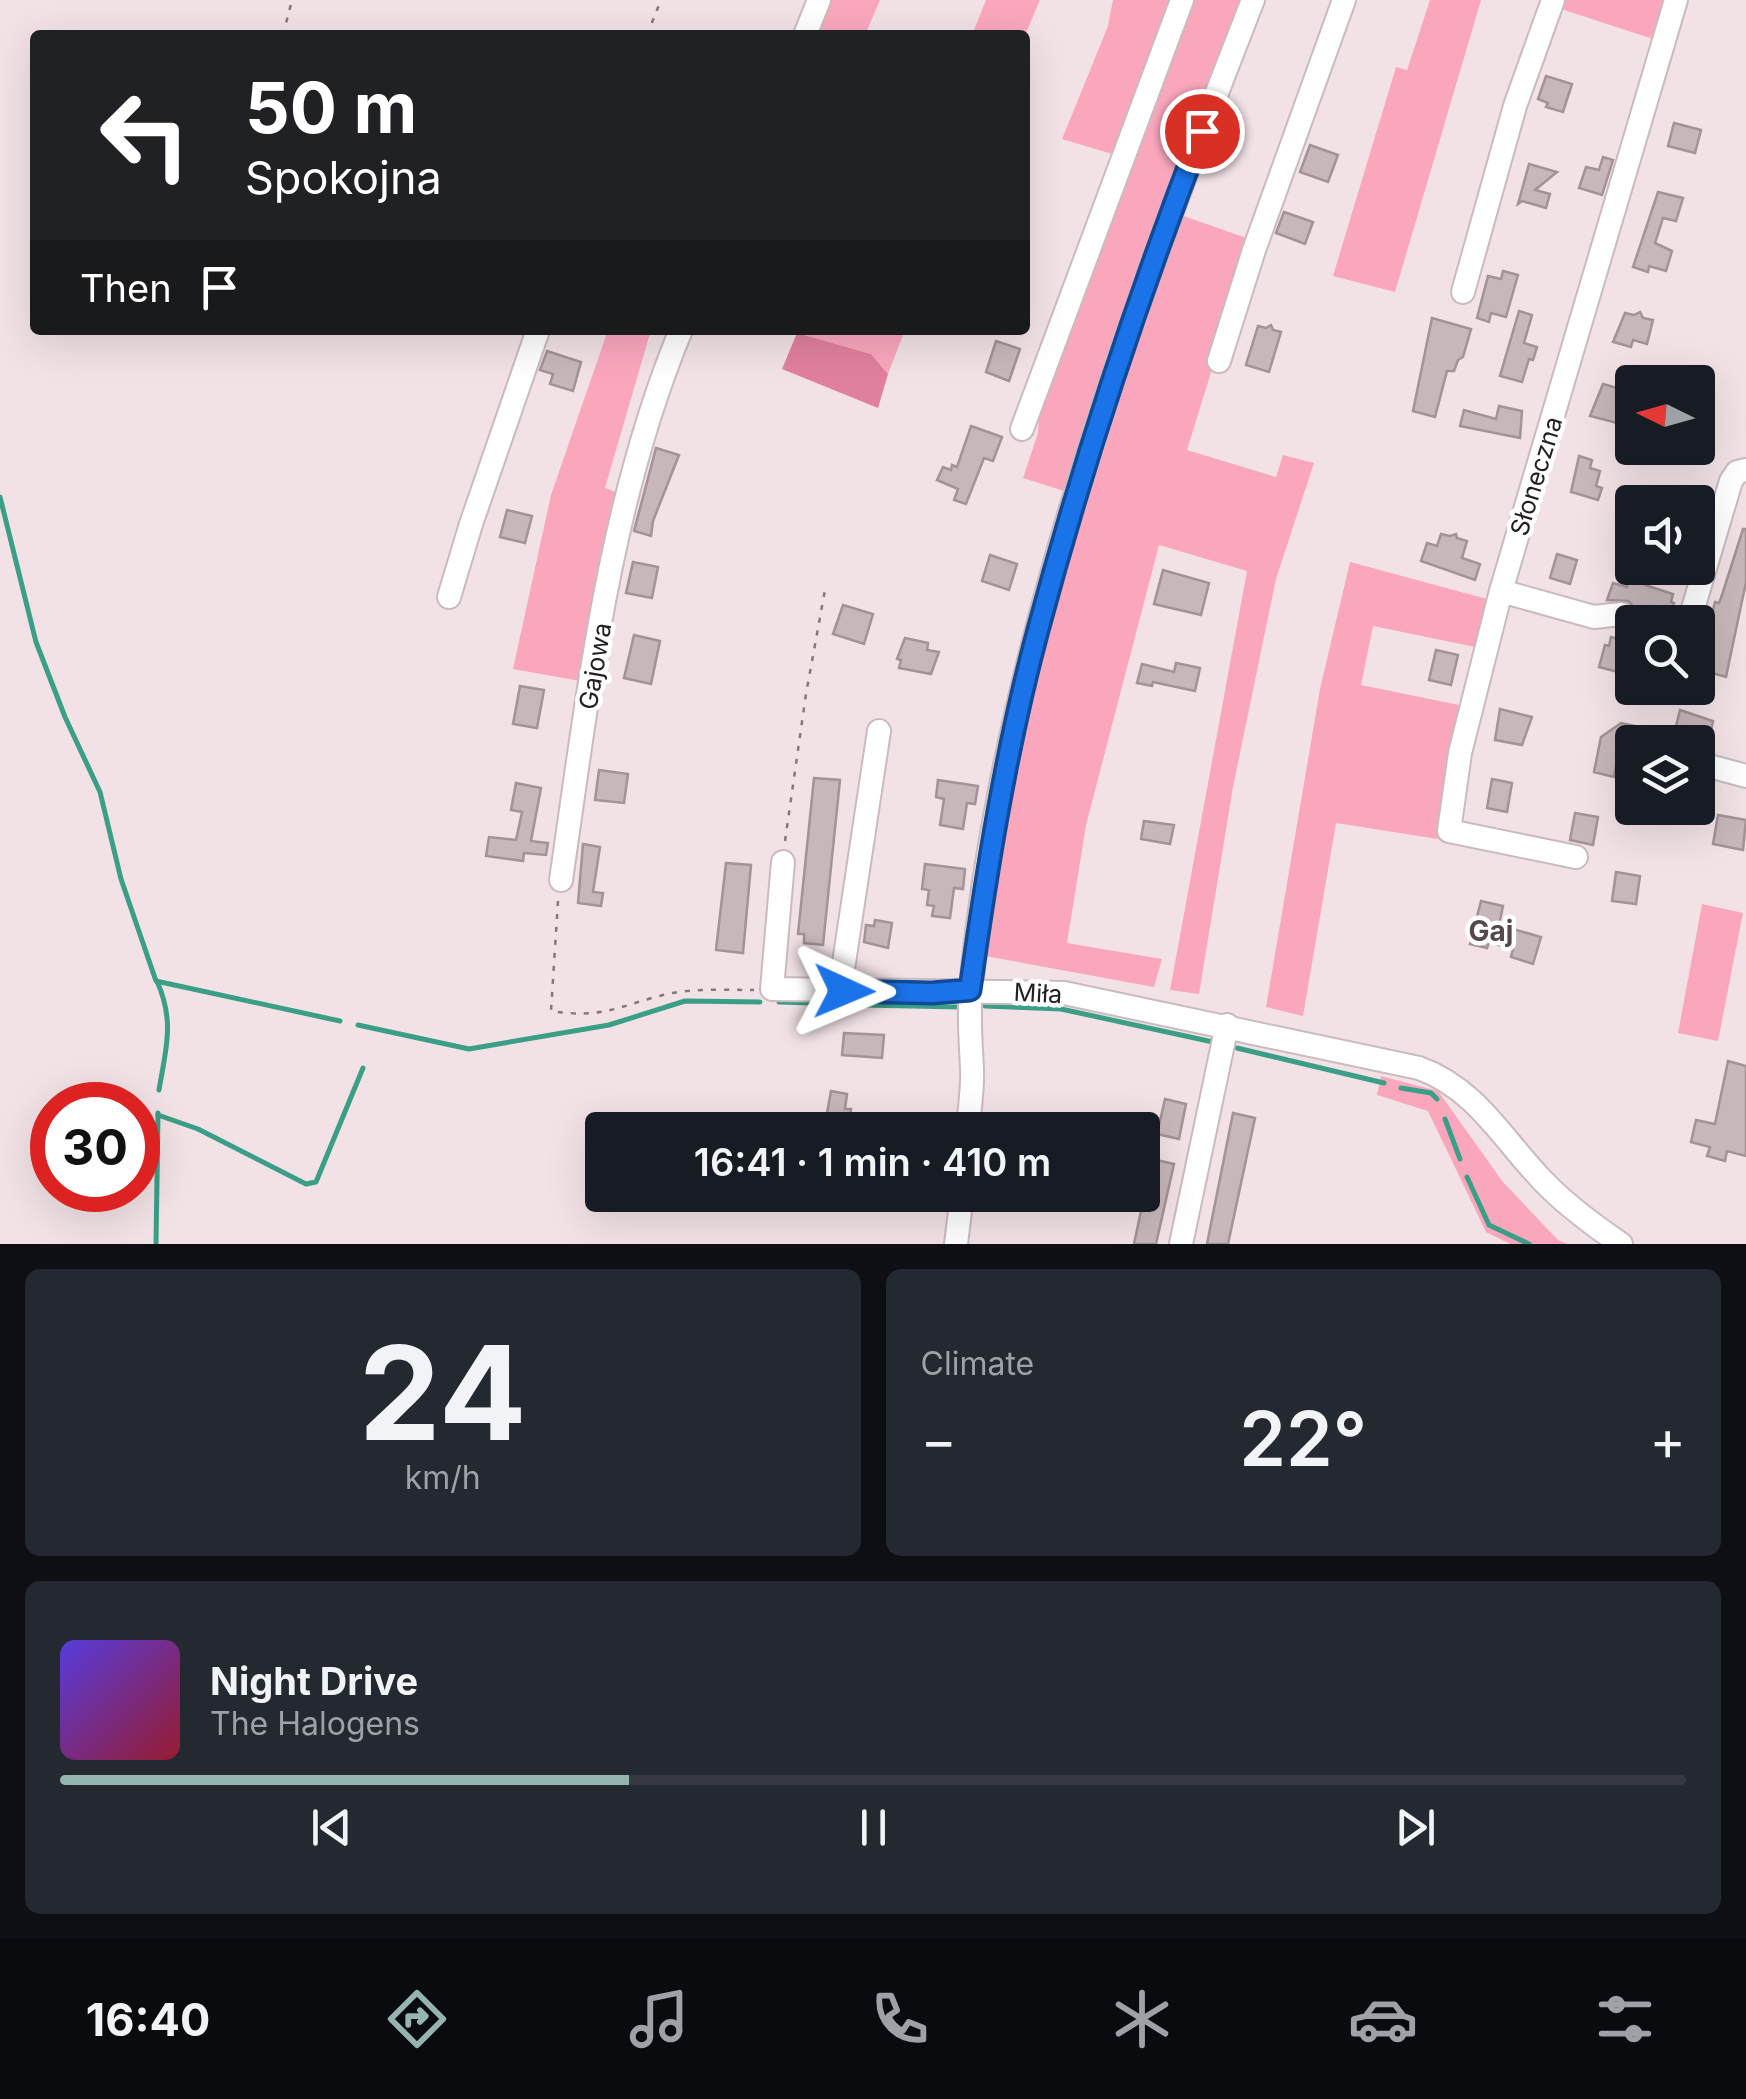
<!DOCTYPE html>
<meta charset="utf-8">
<style>
body{margin:0;font-family:Inter,sans-serif;background:#242831;color:#f1f3f6;height:100vh;display:flex;flex-direction:column;font-size:38px;white-space:nowrap}
*{box-sizing:border-box;margin:0}
p{font-size:32px;color:#9ea1a6}
.icon{flex:none;width:55px;height:55px;fill:none;stroke:currentColor;stroke-width:2;stroke-linecap:round;stroke-linejoin:round}
.map{position:relative;height:1244px;overflow:hidden}
.details{display:flex;flex-direction:column;gap:25px;padding:25px;background:#0d0f14;flex:1}
.details>*{flex:none}
.hud{position:absolute;left:30px;top:30px;width:1000px;height:305px;border-radius:10px;box-shadow:0 10px 40px #0002;background:#202124;color:#fff;overflow:hidden}
.needle{width:65px;rotate:275deg}
.tools{position:absolute;left:1615px;top:365px;display:grid;gap:20px}
.tools a{display:grid;place-items:center;width:100px;height:100px;border-radius:10px;background:#171b24;box-shadow:0 10px 40px #0002;font-size:50px}
.speed{position:absolute;left:30px;top:1082px;display:flex;gap:20px;font-size:50px;font-weight:700;text-align:center}
.speed>*{display:grid;place-content:center;width:130px;height:130px;border-radius:50%;background:#171b24;box-shadow:0 10px 40px #0002;line-height:1}
.speed .limit{border:15px solid #d22;background:#fff;color:#111}
.pin{position:absolute;display:grid;place-items:center;width:85px;height:85px;color:#fff;margin:-42px;border:5px solid #fff;border-radius:50%;box-shadow:0 2px 10px #0007}
.me{position:absolute;width:110px;margin:-55px;rotate:91deg;stroke-linejoin:round;filter:drop-shadow(0 0 8px #0008)}
.turn{display:flex;align-items:center;gap:35px;height:210px;padding:0 50px;font-size:45px}
.turn .icon{width:130px;height:130px;stroke-width:2.5}
.turn b{display:block;font-size:70px;line-height:85px}
.then{display:flex;align-items:center;height:95px;padding:0 50px;background:#0003;gap:20px;font-size:38px}
.big{font-size:75px;font-weight:600;line-height:1.1}
.details .widget{flex:1;display:flex;flex-direction:column;justify-content:center;gap:15px;min-width:0;padding:0 35px;border-radius:15px;background:#242831}
.details .dial{align-items:center;gap:0}
.dial b{font-size:130px;line-height:1}
.song{display:flex;align-items:center;gap:30px}
.cover{width:120px;height:120px;border-radius:15px;background:linear-gradient(135deg,hsl(250 70% 55%),hsl(350 70% 35%))}
.played{height:10px;border-radius:5px;background:linear-gradient(90deg,#96b4af 35%,#363941 35%)}
.keys{display:flex;justify-content:space-around;direction:ltr}
.heat{display:flex;justify-content:space-between;align-items:center;font-size:55px;direction:ltr}
.details .tiles{flex:1;display:grid;gap:25px;grid-template-columns:1fr 1fr}
.widget:last-child{grid-column:span 2}
.trip{position:absolute;left:585px;top:1112px;width:575px;height:100px;border-radius:10px;background:#171b24;box-shadow:0 10px 40px #0002;font-weight:600;line-height:100px;text-align:center}
.menu{display:flex;height:160px;justify-content:space-around;align-items:center;background:#090b0e;color:#9ea1a6}
.menu .icon{width:70px;height:70px}
.menu .current{color:#96b4af}
.menu b{font-size:45px;color:#f1f3f6}
.map>svg:first-child{display:block}
.green{fill:#faa7be}
.forest{fill:#e1809d}
.lines{fill:none;stroke-linecap:round;stroke-linejoin:round}
.stream{stroke:#3b9e86;stroke-width:5}
.building{fill:#c7b7bb;stroke:#a19396;stroke-width:2.5}
.minor-casing{stroke:#cabbbe;stroke-width:26}
.path{stroke:#82787a;stroke-width:2.5;stroke-dasharray:5 8;stroke-linecap:butt}
.minor{stroke:#fff;stroke-width:22}
.route-casing{stroke:#114b97;stroke-width:25}
.route{stroke:#1a73e8;stroke-width:18}
.labels{text-anchor:middle;stroke-width:9;stroke-linejoin:round;paint-order:stroke}
.street-label{font-size:25px;fill:#231e1f;stroke:#fff}
.neighbourhood-label{font-size:28px;font-weight:bold;fill:#55484b;stroke:#fff}
</style>
<div class="map">
<svg width="1746" height="1244" viewBox="0 0 1746 1244">
<rect width="100%" height="100%" fill="#f2e2e6"/>
<g class="green">
<polygon points="827,0 880,0 865,35 812,35"/>
<polygon points="986,0 1040,0 1025,35 972,35"/>
<polygon points="1113,0 1178,0 1119,156 1062,139 1108,26"/>
<polygon points="1189,0 1243,0 1070,493 1023,478 1038,433 1040,400"/>
<polygon points="1430,0 1481,0 1395,292 1333,276 1396,67 1407,70"/>
<polygon points="1557,0 1671,0 1659,41 1555,7"/>
<polygon points="1178,214 1252,240 1187,450 1276,477 1283,455 1314,463 1276,579 1233,787 1199,994 1170,990 1247,571 1159,545 1086,825 1067,943 1162,959 1154,987 985,956 1010,797 1047,631"/>
<polygon points="608,330 651,330 605,488 621,494 586,682 513,669 551,495"/>
<polygon points="798,330 905,330 888,374 871,354 797,333"/>
<polygon points="1350,562 1491,600 1480,648 1373,626 1361,685 1464,706 1444,840 1336,823 1303,1016 1266,1007 1320,689"/>
<polygon points="1702,904 1743,913 1718,1041 1678,1033"/>
<polygon points="1381,1076 1438,1091 1503,1182 1558,1240 1567,1244 1510,1244 1486,1232 1428,1111 1377,1095"/>
</g>
<polygon class="forest" points="797,333 871,354 888,374 878,408 782,369"/>
<g class="lines">
<g class="stream">
<polyline points="0,497 36,642 65,717 100,792 121,879 156,981 340,1021"/>
<path d="M157 981C175 1022 166 1048 159 1090"/>
<polyline points="779,1002 845,1004"/>
<polyline points="861,1005 961,1007"/>
<polyline points="985,1006 1061,1009 1213,1042"/>
<polyline points="358,1025 469,1049 609,1025 685,1001 760,1002"/>
<polyline points="1237,1048 1384,1083"/>
<polyline points="1401,1088 1431,1093 1437,1099"/>
<polyline points="158,1115 198,1129 306,1184 316,1182 363,1068"/>
<polyline points="1445,1119 1460,1159"/>
<polyline points="1467,1177 1489,1225 1529,1244"/>
<polyline points="156,1244 158,1113"/>
</g>
</g>
<g class="building">
<polygon points="1546,76 1572,84 1563,112 1546,107 1548,103 1538,99"/>
<polygon points="1674,123 1701,130 1695,153 1668,146"/>
<polygon points="1310,145 1338,155 1328,182 1300,172"/>
<polygon points="1603,157 1613,160 1602,195 1579,188 1586,167 1599,170"/>
<polygon points="1529,164 1557,172 1535,190 1550,194 1546,208 1522,201 1518,204"/>
<polygon points="1658,192 1683,198 1676,221 1663,218 1655,243 1672,251 1666,271 1649,266 1648,272 1633,267"/>
<polygon points="1284,212 1313,222 1305,244 1276,233"/>
<polygon points="1503,271 1518,275 1506,317 1491,313 1489,322 1477,318 1488,276 1501,279"/>
<polygon points="1519,311 1532,315 1524,343 1537,347 1533,360 1529,359 1522,382 1500,376"/>
<polygon points="1640,312 1643,318 1653,320 1647,344 1633,340 1631,347 1613,342 1625,313 1634,315"/>
<polygon points="1432,318 1471,329 1463,357 1458,360 1454,371 1447,371 1435,417 1413,411"/>
<polygon points="1271,325 1273,330 1281,332 1269,372 1246,365 1258,326 1266,328"/>
<polygon points="996,341 1020,349 1009,381 986,372"/>
<polygon points="547,351 581,362 573,391 550,384 553,374 540,370"/>
<polygon points="1603,384 1624,390 1617,423 1590,416"/>
<polygon points="1499,406 1522,411 1520,438 1460,426 1464,410 1496,419"/>
<polygon points="971,426 1002,437 993,461 984,458 966,504 954,500 958,489 937,480 943,467 951,470 952,465 957,467"/>
<polygon points="656,448 679,455 653,521 651,536 634,531"/>
<polygon points="1579,456 1592,460 1590,468 1600,471 1596,486 1602,488 1598,500 1571,492"/>
<polygon points="507,510 532,516 525,543 500,537"/>
<polygon points="1743,529 1746,529 1746,582 1726,677 1698,669 1698,634 1705,621 1710,622 1715,602 1719,603 1722,595"/>
<polygon points="1441,534 1450,536 1456,534 1457,538 1467,541 1462,558 1480,564 1475,580 1421,561 1427,543 1437,546"/>
<polygon points="1557,554 1577,560 1570,584 1550,578"/>
<polygon points="990,555 1017,564 1009,590 982,581"/>
<polygon points="633,562 658,567 652,598 626,593"/>
<polygon points="1633,568 1650,568 1645,585 1673,594 1671,602 1674,603 1672,611 1676,612 1674,622 1637,622 1640,613 1628,601 1607,600 1613,583 1627,587"/>
<polygon points="1163,570 1209,583 1201,615 1154,604"/>
<polygon points="843,605 873,614 864,644 833,634"/>
<polygon points="634,635 660,641 651,684 624,678"/>
<polygon points="1611,637 1631,643 1622,673 1599,667 1605,645 1609,646"/>
<polygon points="905,638 928,643 927,650 939,652 931,674 899,668 901,660 897,659"/>
<polygon points="1436,650 1458,655 1451,685 1429,680"/>
<polygon points="1176,663 1200,668 1195,691 1153,682 1152,686 1137,683 1142,664 1174,672"/>
<polygon points="520,686 544,690 537,728 513,724"/>
<polygon points="1500,709 1532,717 1522,745 1495,740"/>
<polygon points="1680,710 1713,721 1709,741 1691,737 1686,742 1632,742 1632,746 1620,743 1614,777 1594,772 1601,737 1621,723 1674,734"/>
<polygon points="599,770 628,774 624,803 595,800"/>
<polygon points="814,778 840,780 823,945 804,943 804,934 798,934"/>
<polygon points="1492,779 1512,783 1507,812 1487,808"/>
<polygon points="938,780 978,786 975,804 967,803 963,829 940,825 944,799 936,797"/>
<polygon points="516,783 541,788 531,841 548,843 546,855 524,853 523,861 486,856 489,837 516,840 522,812 511,810"/>
<polygon points="1575,813 1598,817 1593,845 1570,840"/>
<polygon points="1718,815 1746,820 1743,850 1713,844"/>
<polygon points="1144,821 1174,825 1170,844 1141,839"/>
<polygon points="583,844 600,847 593,892 603,893 601,906 578,903"/>
<polygon points="726,863 751,865 743,953 716,950"/>
<polygon points="925,864 965,869 963,889 954,888 950,918 932,916 934,906 927,905 929,890 922,889"/>
<polygon points="1616,872 1640,876 1636,904 1612,901"/>
<polygon points="1481,901 1503,906 1499,925 1541,937 1533,964 1511,957 1513,949 1489,942 1487,948 1470,944"/>
<polygon points="875,920 892,923 888,948 864,942 866,925 874,926"/>
<polygon points="844,1033 884,1035 882,1058 842,1055"/>
<polygon points="1728,1061 1746,1066 1746,1156 1727,1151 1725,1161 1707,1156 1710,1147 1691,1142 1696,1120 1715,1124"/>
<polygon points="831,1091 847,1094 845,1109 851,1109 848,1130 824,1130"/>
<polygon points="1165,1099 1186,1104 1179,1139 1157,1134"/>
<polygon points="1233,1113 1255,1118 1228,1244 1207,1244"/>
<polygon points="1152,1159 1174,1164 1156,1244 1134,1244"/>
</g>
<g class="lines">
<defs>
<g id="minor">
<polyline points="805,35 819,0"/>
<polyline points="1463,292 1515,106 1553,0"/>
<polyline points="1219,361 1254,250 1344,0"/>
<polyline points="1022,429 1182,0"/>
<polyline points="1501,591 1594,617 1621,614"/>
<polyline points="449,597 471,524 538,330"/>
<polyline points="1689,622 1731,481 1737,472 1746,470"/>
<polyline points="1698,763 1746,776"/>
<polyline points="1576,857 1449,831 1460,753 1501,591 1676,0"/>
<path d="M783 862 772 989 1064 993 1419 1068C1477 1089 1503 1140 1543 1181 1567 1206 1593 1225 1621 1244"/>
<path d="M561 880C588 695 609 503 681 330"/>
<polyline points="844,991 843,969 879,731"/>
<path d="M968 1130C969 1110 973 1089 972 1070 971 1043 968 1014 971 987 1003 651 1131 312 1253 0"/>
<polyline points="956,1244 962,1195"/>
<polyline points="1181,1244 1227,1025"/>
</g>
</defs>
<use href="#minor" class="minor-casing"/>
<g class="path">
<polyline points="283,35 292,0"/>
<polyline points="647,35 661,0"/>
<polyline points="785,841 806,694 825,590"/>
<path d="M558 901 551 1011C606 1019 617 1006 667 994 695 988 726 990 754 990"/>
</g>
<use href="#minor" class="minor"/>
</g>
<g class="lines">
<defs>
<path id="route" d="M844 991 932 993 970 990C987 869 1006 749 1038 630 1083 462 1139 294 1202 131"/>
</defs>
<use href="#route" class="route-casing"/>
<use href="#route" class="route"/>
</g>
<g class="labels">
<g class="street-label">
<text transform="translate(1536 476) rotate(-73)" y="9">Słoneczna</text>
<text transform="translate(595 666) rotate(-80)" y="9">Gajowa</text>
<text transform="translate(1038 993) rotate(3)" y="9">Miła</text>
</g>
<g class="neighbourhood-label">
<text x="1491" y="941">Gaj</text>
</g>
</g>
</svg>
<div class="tools">
<a><svg class="needle" viewBox="-14 -14 28 28"><path d="M0-13l5 13h-10z" fill="#e53935"/><path d="M0 13l5-13h-10z" fill="#9ea1a6"/></svg></a>
<a><svg class="icon" aria-label="sound" viewBox="0 0 24 24"><path d="M4 9h4l5-4v14l-5-4H4zM17 9q2 3 0 6"/></svg></a>
<a><svg class="icon" aria-label="search" viewBox="0 0 24 24"><circle cx="10" cy="10" r="6"/><path d="M15 15l6 6"/></svg></a>
<a><svg class="icon" aria-label="layers" viewBox="0 0 24 24"><path d="M12 4l9 5-9 5-9-5zM3 14l9 5 9-5"/></svg></a>
</div>
<div class="speed"><div class="limit">30</div></div>
<div class="pin" style="left:1202px;top:131px;background:#d93025"><svg class="icon" aria-label="arrive" viewBox="0 0 24 24"><path d="M6 21V4h12l-3 4 3 4H6"/></svg></div>
<svg class="me" style="left:844px;top:991px" viewBox="-20 -20 40 40"><path d="M0-17L14 15 0 8-14 15z" fill="#1a73e8" stroke="#fff" stroke-width="4"/></svg>
<div class="trip">16:41 · 1 min · 410 m</div>
<div class="hud">
<div class="turn"><svg class="icon" aria-label="left" viewBox="0 0 24 24"><path d="M17 20v-9H6M10 6l-5 5 5 5"/></svg><div><b>50 m</b>Spokojna</div></div>
<div class="then">Then<svg class="icon" aria-label="arrive" viewBox="0 0 24 24"><path d="M6 21V4h12l-3 4 3 4H6"/></svg></div>
</div>
</div>
<section class="details">
<div class="tiles">
<div class="widget dial"><b>24</b><p>km/h</p></div>
<div class="widget"><p>Climate</p>
<div class="heat"><a>−</a><b class="big">22°</b><a>+</a></div>
</div>
<div class="widget">
<div class="song"><i class="cover"></i><div><b>Night Drive</b><p>The Halogens</p></div></div>
<div class="played"></div>
<div class="keys"><svg class="icon" aria-label="previous" viewBox="0 0 24 24"><path d="M18 5L8 12l10 7zM5 5v14"/></svg><svg class="icon" aria-label="pause" viewBox="0 0 24 24"><path d="M8 5v14M16 5v14"/></svg><svg class="icon" aria-label="next" viewBox="0 0 24 24"><path d="M6 5l10 7-10 7zM19 5v14"/></svg></div>
</div>
</div>
</section>
<nav class="menu">
<b>16:40</b>
<svg class="icon current" aria-label="directions" viewBox="0 0 24 24"><path d="M12 3l9 9-9 9-9-9zM9 14v-3h6M13 9l2 2-2 2"/></svg>
<svg class="icon" aria-label="music" viewBox="0 0 24 24"><path d="M9 18V5l10-2v13"/><circle cx="6" cy="18" r="3"/><circle cx="16" cy="16" r="3"/></svg>
<svg class="icon" aria-label="phone" viewBox="0 0 24 24"><path d="M5 4h4l2 5-3 2q2 4 5 5l2-3 5 2v4C11 20 4 13 5 4z"/></svg>
<svg class="icon" aria-label="climate" viewBox="0 0 24 24"><path d="M12 3v18M4 7l16 10M4 17L20 7"/></svg>
<svg class="icon" aria-label="car" viewBox="0 0 24 24"><path d="M5 17H2v-5l4-1 3-4h7l3 4 3 1v5h-3M9 17h6M6 11h13"/><circle cx="7" cy="17" r="2"/><circle cx="17" cy="17" r="2"/></svg>
<svg class="icon" aria-label="filters" viewBox="0 0 24 24"><path d="M4 7h16M4 17h16"/><circle cx="9" cy="7" r="2"/><circle cx="15" cy="17" r="2"/></svg>
</nav>
